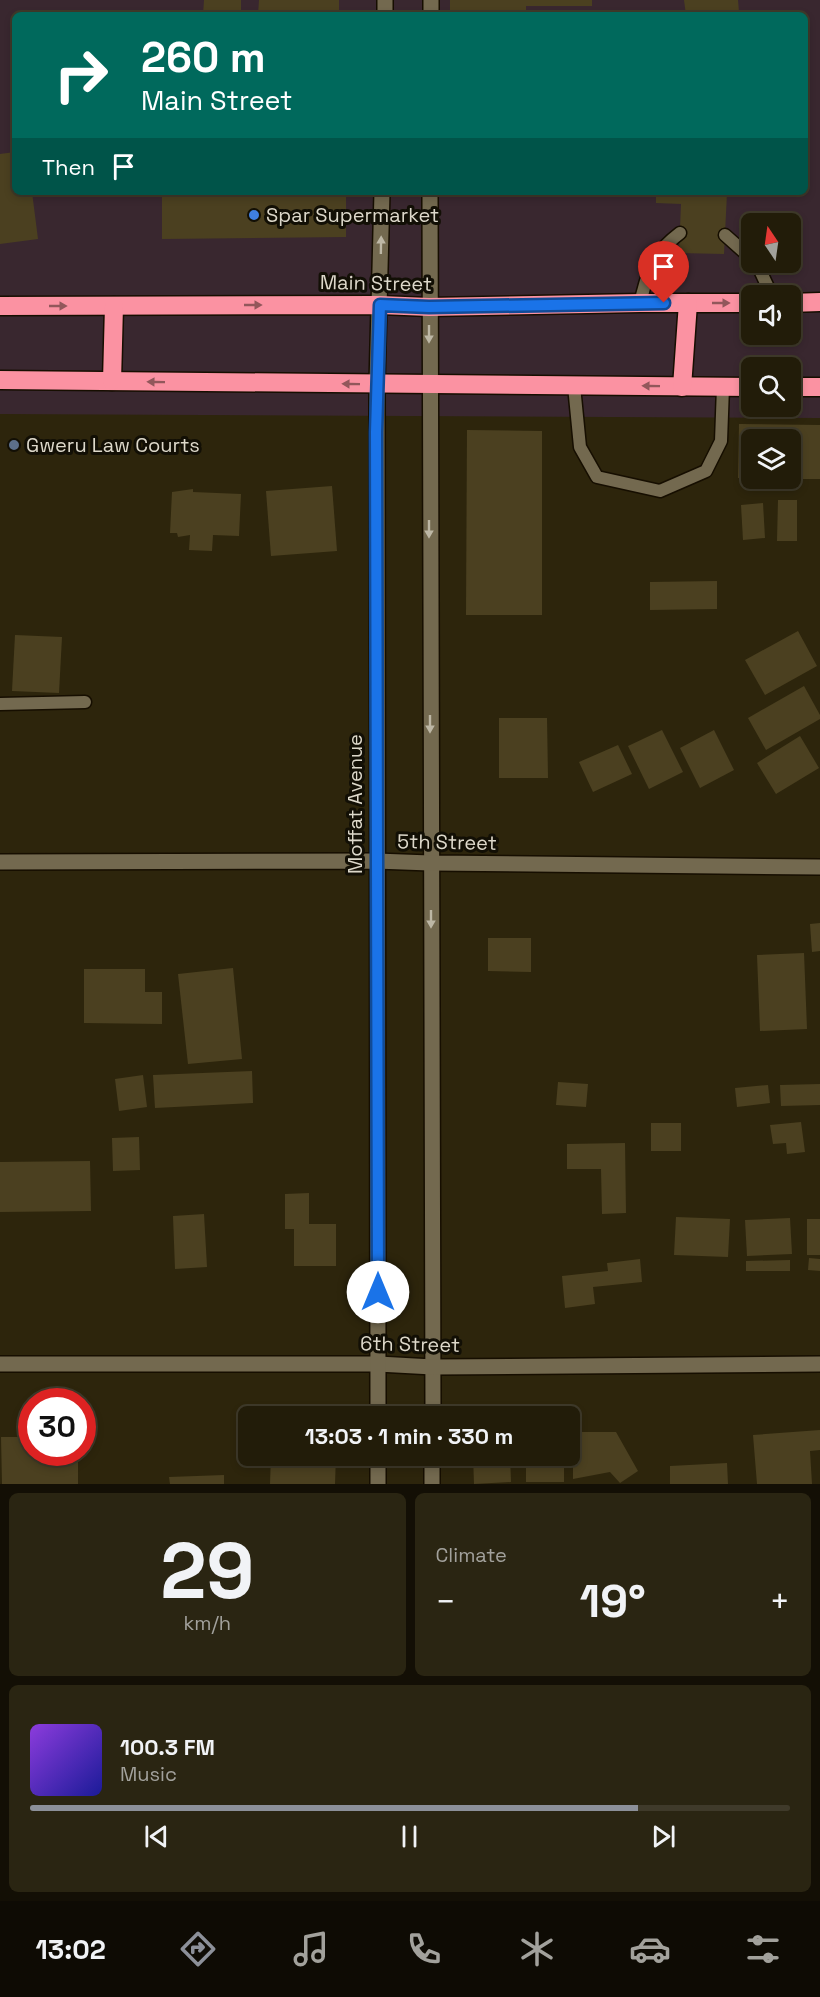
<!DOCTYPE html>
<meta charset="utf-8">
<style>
body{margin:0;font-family:"Space Grotesk",sans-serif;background:#2a2512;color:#f1f3f6;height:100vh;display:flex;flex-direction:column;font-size:22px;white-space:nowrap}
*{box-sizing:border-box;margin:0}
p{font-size:20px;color:#a2a19c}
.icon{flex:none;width:33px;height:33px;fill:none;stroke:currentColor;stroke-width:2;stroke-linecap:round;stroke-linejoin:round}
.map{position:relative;height:1484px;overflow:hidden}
.panel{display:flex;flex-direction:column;gap:9px;padding:9px;background:#130f05;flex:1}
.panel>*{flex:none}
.top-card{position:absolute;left:12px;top:12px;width:796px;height:183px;border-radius:9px;box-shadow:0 3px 9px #0003,0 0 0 2px #3f3a2a;background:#00695c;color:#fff;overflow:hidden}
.needle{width:39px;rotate:347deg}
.fabs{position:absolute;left:741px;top:213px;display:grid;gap:12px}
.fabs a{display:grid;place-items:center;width:60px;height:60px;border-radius:9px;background:#221c09;box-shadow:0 3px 9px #0003,0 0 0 2px #3f3a2a;font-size:30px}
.speed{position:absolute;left:18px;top:1388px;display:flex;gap:12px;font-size:30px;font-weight:700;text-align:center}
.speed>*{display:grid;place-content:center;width:78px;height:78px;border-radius:50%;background:#221c09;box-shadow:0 3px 9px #0003,0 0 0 2px #3f3a2a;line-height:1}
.speed .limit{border:9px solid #d22;background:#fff;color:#111}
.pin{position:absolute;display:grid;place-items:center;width:51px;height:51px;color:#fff;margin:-62px -26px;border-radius:50% 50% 50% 0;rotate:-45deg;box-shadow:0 0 6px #0007}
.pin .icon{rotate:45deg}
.me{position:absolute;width:66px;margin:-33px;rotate:0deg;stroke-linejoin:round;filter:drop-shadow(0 0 4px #0008)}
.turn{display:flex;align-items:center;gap:21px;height:126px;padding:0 30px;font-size:27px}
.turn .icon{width:78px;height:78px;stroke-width:2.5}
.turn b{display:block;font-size:42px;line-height:51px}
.then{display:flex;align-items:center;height:57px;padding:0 30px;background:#0003;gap:12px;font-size:22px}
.big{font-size:45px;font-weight:700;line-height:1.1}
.panel .widget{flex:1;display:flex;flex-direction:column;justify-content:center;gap:9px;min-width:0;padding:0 21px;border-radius:9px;background:#2a2512}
.panel .dial{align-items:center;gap:0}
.dial b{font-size:78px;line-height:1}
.song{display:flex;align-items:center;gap:18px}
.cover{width:72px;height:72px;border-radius:9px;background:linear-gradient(135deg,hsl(270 70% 55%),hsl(240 70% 35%))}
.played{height:6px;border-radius:3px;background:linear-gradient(90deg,#8c9099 80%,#3f3a2a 80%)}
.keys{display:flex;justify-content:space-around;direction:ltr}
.heat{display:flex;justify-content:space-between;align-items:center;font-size:33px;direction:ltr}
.panel .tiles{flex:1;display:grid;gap:9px;grid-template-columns:1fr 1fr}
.widget:last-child{grid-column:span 2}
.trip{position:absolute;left:238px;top:1406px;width:342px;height:60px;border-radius:9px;background:#221c09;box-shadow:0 3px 9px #0003,0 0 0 2px #3f3a2a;font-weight:700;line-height:60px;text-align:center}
.dock{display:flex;height:96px;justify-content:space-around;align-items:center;background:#0e0b04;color:#a2a19c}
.dock .icon{width:42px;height:42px}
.dock .on{color:#8c9099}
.dock b{font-size:27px;color:#f1f3f6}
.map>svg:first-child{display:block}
.commercial{fill:#39272f;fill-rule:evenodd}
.building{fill:#4b4020}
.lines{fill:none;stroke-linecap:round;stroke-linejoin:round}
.lane-casing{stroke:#160e00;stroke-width:15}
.street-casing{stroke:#160e00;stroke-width:18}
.highway-casing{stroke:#160e00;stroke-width:21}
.lane{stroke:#73694f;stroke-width:12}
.street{stroke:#73694f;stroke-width:15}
.highway{stroke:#fb92a2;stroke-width:18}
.oneway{fill:#bdb7a5}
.oneway2{fill:#92575b}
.route-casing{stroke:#114b97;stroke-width:15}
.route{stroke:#1a73e8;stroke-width:10}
.shop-dot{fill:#3f7fe0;stroke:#120f05;stroke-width:2}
.service-dot{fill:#5c6f8a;stroke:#120f05;stroke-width:2}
.labels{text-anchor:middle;stroke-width:6;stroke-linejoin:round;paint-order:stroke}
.poi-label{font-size:20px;fill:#ddd8ca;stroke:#120f05;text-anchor:start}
.street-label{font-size:20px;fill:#ddd8ca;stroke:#120f05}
</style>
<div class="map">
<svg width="820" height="1484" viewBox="0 0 820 1484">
<rect width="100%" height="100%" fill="#2d250c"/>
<path class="commercial" d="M0 0H820V418L0 414ZM15 15H806V192H15ZM752 224H790V262H752ZM752 296H790V334H752ZM752 368H790V406H752Z"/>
<g class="building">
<polygon points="204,0 241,0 241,15 203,15"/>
<polygon points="259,0 339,0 339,15 258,15"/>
<polygon points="450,0 592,0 592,6 526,6 526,15 450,15"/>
<polygon points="684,0 738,0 739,12 715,15 686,15"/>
<polygon points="15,152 15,192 32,192 38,239 0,244 0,154"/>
<polygon points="162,192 346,192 346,237 162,239"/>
<polygon points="656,192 727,193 724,254 679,253 681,204 656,203"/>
<polygon points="739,424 820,425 820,479 790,479 790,440 752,440 752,478 738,478"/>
<polygon points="467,430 542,431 542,615 466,615"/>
<polygon points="332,486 337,551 271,556 266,491"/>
<polygon points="193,489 193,492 241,494 239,536 213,535 212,551 189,550 190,535 178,537 177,533 170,533 172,492"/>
<polygon points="778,500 797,500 797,541 777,541"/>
<polygon points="763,503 765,538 743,540 741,505"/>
<polygon points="717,581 717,609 650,610 650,582"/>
<polygon points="798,631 817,666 765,695 745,660"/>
<polygon points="15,635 62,637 59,693 12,691"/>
<polygon points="804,686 820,715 820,719 766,750 748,718"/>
<polygon points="499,718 547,718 548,778 499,778"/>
<polygon points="662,730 683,772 649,789 628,746"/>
<polygon points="714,730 734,770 700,788 680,748"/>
<polygon points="800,736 819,768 776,794 757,763"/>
<polygon points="618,745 632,774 593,792 579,762"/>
<polygon points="820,923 820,951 812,952 810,924"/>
<polygon points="488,938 531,938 531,972 488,971"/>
<polygon points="804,953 807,1029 760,1031 757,955"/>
<polygon points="233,968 242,1059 188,1064 178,974"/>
<polygon points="84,969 145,969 145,992 162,992 162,1024 84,1023"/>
<polygon points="252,1071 253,1103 155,1108 153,1075"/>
<polygon points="143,1075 147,1107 119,1111 115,1079"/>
<polygon points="558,1082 588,1084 586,1107 556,1105"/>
<polygon points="820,1084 820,1105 781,1106 780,1085"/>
<polygon points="768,1085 770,1103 737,1107 735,1088"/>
<polygon points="801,1122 805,1152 787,1154 786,1143 773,1144 770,1125"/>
<rect x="651" y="1123" width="30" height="28"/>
<polygon points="139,1137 140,1170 113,1171 112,1138"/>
<polygon points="625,1143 626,1213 602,1214 601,1169 567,1169 567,1144"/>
<polygon points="90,1161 91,1211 0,1212 0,1162"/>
<polygon points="309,1193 309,1224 336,1224 336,1266 294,1266 294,1229 285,1229 285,1194"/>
<polygon points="204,1214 207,1267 175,1269 173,1216"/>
<polygon points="676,1217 730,1219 728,1257 674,1255"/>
<polygon points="790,1218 792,1254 747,1256 745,1220"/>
<rect x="807" y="1219" width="13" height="36"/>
<polygon points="809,1258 820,1259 820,1271 808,1270"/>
<polygon points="640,1259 642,1282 593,1287 595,1304 565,1308 562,1276 608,1271 607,1263"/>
<polygon points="790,1260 790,1271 746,1271 746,1261"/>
<polygon points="508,1413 508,1416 476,1416 476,1414"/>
<polygon points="820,1430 820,1450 810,1451 812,1484 757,1484 753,1435"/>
<polygon points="573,1432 616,1432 638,1471 620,1483 610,1472 573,1479"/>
<polygon points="1,1437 32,1437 32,1452 78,1452 78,1484 2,1484"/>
<polygon points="271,1455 336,1455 335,1484 270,1484"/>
<polygon points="473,1455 510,1455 511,1482 474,1484"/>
<rect x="526" y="1455" width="38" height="27"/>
<polygon points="727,1463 728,1484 670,1484 670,1466"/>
<polygon points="224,1475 224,1484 170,1484 169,1477"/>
</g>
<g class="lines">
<defs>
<g id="lane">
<polyline points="725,235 752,259"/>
<polyline points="754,262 759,268 772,296"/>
<path d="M640 303C649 269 650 256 680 233"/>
<polyline points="574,386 580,447 597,477 660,491 706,471 721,441 723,387"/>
<polyline points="0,704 85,702"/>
</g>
<g id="street">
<polyline points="385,15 385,0"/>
<polyline points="431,15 431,0"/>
<polyline points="430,192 433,1416"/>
<polyline points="0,862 376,861 430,863 820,867"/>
<polyline points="0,1364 378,1364 433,1367 820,1364"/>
<polyline points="378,1416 377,384 382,192"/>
<polyline points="378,1484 378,1455"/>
<polyline points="432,1484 432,1455"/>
</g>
<g id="highway">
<polyline points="790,303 820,302"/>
<polyline points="0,306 380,305 429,307 640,303 752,303"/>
<polyline points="0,380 752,387"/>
<polyline points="112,381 114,306"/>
<polyline points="682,387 688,303"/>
<polyline points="790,387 820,387"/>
</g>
</defs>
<use href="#lane" class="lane-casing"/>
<use href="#street" class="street-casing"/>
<use href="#highway" class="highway-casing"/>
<use href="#lane" class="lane"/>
<use href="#street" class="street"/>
<use href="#highway" class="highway"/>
</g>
<defs><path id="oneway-solid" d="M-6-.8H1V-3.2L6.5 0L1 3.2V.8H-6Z" transform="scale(1.5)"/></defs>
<g class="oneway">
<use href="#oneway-solid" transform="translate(381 245) rotate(-89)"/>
<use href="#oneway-solid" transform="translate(429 334) rotate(90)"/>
<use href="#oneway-solid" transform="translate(429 529) rotate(90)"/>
<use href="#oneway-solid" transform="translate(430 724) rotate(90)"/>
<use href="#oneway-solid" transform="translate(431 919) rotate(90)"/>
</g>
<g class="oneway2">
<use href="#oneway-solid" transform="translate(721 303)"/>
<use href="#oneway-solid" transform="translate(253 305)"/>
<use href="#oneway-solid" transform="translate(58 306)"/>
<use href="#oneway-solid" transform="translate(156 382) rotate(-179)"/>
<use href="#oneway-solid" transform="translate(351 384) rotate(-179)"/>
<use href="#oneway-solid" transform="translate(651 386) rotate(-179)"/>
</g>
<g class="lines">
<defs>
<polyline id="route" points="378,1292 376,432 380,305 429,307 664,303"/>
</defs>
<use href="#route" class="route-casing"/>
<use href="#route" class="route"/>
</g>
<circle class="shop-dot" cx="254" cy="215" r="6"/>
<circle class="service-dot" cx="14" cy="445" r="6"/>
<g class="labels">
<g class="poi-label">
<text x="266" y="222">Spar Supermarket</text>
<text x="26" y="452">Gweru Law Courts</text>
</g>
<g class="street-label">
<text transform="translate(376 283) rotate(1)" y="7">Main Street</text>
<text transform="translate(355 804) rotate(-90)" y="7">Moffat Avenue</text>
<text transform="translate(447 842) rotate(1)" y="7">5th Street</text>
<text transform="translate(410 1344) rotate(1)" y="7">6th Street</text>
</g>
</g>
</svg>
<div class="fabs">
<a><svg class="needle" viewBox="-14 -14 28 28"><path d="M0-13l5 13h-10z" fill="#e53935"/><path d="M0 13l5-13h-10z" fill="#a2a19c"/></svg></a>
<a><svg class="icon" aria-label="sound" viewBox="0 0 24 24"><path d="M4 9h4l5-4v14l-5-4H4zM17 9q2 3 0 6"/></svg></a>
<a><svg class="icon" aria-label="search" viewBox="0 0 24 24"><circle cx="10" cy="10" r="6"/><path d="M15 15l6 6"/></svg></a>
<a><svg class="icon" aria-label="layers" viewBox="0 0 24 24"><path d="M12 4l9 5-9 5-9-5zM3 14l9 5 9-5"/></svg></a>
</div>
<div class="speed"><div class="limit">30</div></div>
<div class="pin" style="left:664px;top:303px;background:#d93025"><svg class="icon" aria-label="arrive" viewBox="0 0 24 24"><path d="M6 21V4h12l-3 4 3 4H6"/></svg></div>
<svg class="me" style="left:378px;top:1292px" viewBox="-20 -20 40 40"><circle r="19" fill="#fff"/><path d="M0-13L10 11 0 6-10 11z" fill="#1a73e8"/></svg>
<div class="trip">13:03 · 1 min · 330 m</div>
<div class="top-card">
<div class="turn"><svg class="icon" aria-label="right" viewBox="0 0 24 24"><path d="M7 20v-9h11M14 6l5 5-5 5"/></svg><div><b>260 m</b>Main Street</div></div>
<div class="then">Then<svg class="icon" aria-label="arrive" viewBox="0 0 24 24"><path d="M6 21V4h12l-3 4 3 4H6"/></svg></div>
</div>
</div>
<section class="panel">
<div class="tiles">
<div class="widget dial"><b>29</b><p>km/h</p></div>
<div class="widget"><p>Climate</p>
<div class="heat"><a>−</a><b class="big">19°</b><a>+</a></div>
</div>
<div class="widget">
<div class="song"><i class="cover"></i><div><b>100.3 FM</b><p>Music</p></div></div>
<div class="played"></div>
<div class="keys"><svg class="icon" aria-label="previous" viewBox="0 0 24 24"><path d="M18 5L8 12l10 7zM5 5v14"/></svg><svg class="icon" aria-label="pause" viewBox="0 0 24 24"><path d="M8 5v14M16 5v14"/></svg><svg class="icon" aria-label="next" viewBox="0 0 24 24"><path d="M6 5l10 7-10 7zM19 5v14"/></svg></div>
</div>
</div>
</section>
<nav class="dock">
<b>13:02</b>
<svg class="icon on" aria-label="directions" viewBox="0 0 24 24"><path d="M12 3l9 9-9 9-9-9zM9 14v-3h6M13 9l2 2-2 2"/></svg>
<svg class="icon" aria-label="music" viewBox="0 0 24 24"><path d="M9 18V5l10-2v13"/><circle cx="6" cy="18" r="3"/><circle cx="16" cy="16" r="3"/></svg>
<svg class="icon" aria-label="phone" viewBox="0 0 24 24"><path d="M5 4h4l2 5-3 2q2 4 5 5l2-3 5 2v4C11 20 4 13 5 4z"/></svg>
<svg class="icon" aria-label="climate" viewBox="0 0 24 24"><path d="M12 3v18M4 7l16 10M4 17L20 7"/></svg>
<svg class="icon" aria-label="car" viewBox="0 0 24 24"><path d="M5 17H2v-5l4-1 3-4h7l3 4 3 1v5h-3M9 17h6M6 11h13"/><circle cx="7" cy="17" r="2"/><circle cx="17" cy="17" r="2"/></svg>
<svg class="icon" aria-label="filters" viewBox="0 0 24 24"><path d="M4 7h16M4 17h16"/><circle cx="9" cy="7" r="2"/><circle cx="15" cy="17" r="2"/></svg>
</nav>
